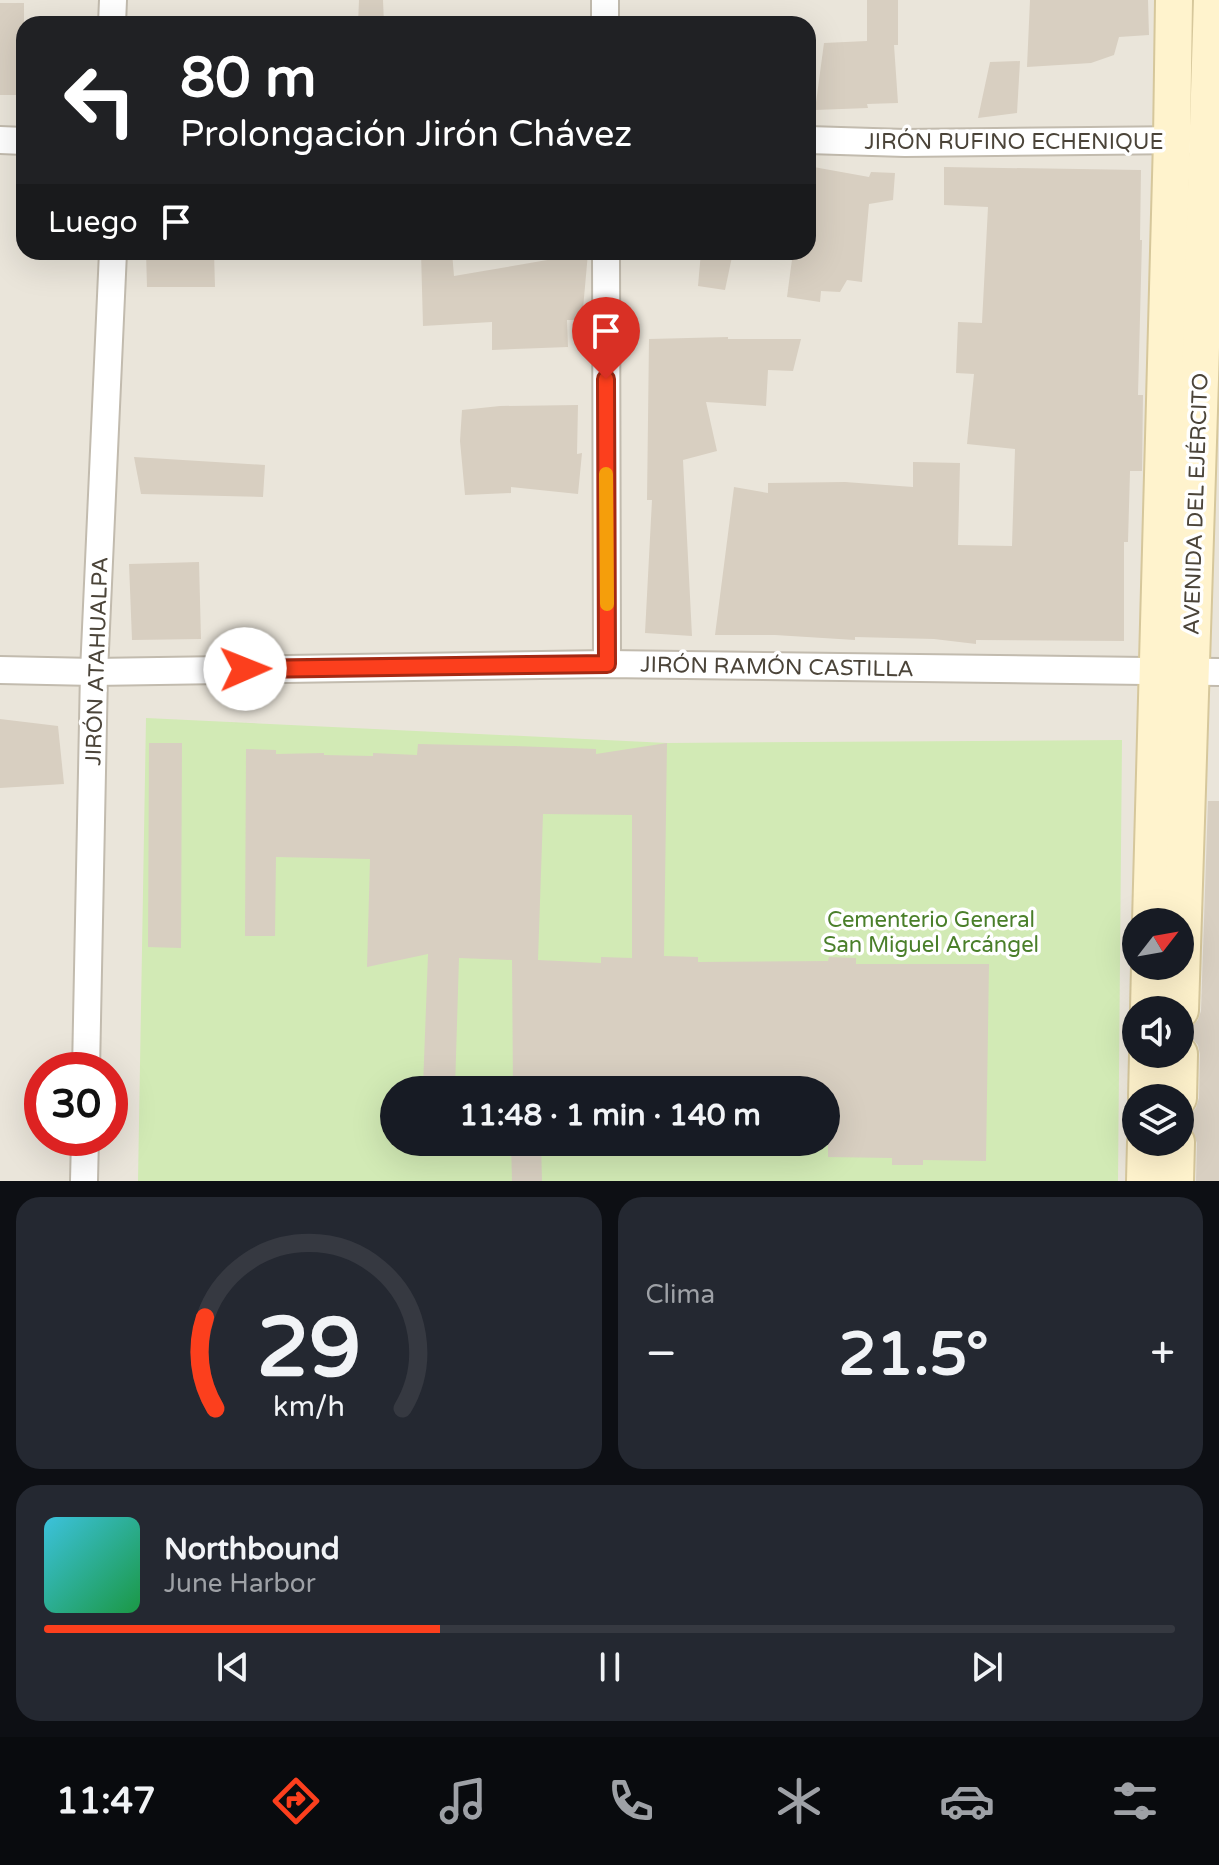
<!DOCTYPE html>
<html lang="es">
<meta charset="utf-8">
<style>
body{margin:0;font-family:"Varela Round",sans-serif;background:#242831;color:#f1f3f6;height:100vh;display:flex;flex-direction:column;font-size:30px;white-space:nowrap}
*{box-sizing:border-box;margin:0}
p{font-size:26px;color:#9ea1a6}
.icon{flex:none;width:44px;height:44px;fill:none;stroke:currentColor;stroke-width:2;stroke-linecap:round;stroke-linejoin:round}
.map{position:relative;height:1181px;overflow:hidden}
.panel{display:flex;flex-direction:column;gap:16px;padding:16px;background:#0d0f14;flex:1}
.panel>*{flex:none}
.top-card{position:absolute;left:16px;top:16px;width:800px;height:244px;border-radius:24px;box-shadow:0 8px 32px #0002;background:#202124;color:#fff;overflow:hidden}
.needle{width:52px;rotate:59deg}
.buttons{position:absolute;left:1122px;top:908px;display:grid;gap:16px}
.buttons a{display:grid;place-items:center;width:72px;height:72px;border-radius:50%;background:#171b24;box-shadow:0 8px 32px #0002;font-size:40px}
.speed{position:absolute;left:24px;top:1052px;display:flex;gap:16px;font-size:40px;font-weight:700;text-align:center}
.speed>*{display:grid;place-content:center;width:104px;height:104px;border-radius:50%;background:#171b24;box-shadow:0 8px 32px #0002;line-height:1}
.speed .limit{border:12px solid #d22;background:#fff;color:#111}
.pin{position:absolute;display:grid;place-items:center;width:68px;height:68px;color:#fff;margin:-82px -34px;border-radius:50% 50% 50% 0;rotate:-45deg;box-shadow:0 0 8px #0007}
.pin .icon{rotate:45deg}
.me{position:absolute;width:88px;margin:-44px;rotate:89deg;stroke-linejoin:round;filter:drop-shadow(0 0 6px #0008)}
.turn{display:flex;align-items:center;gap:28px;height:168px;padding:0 32px;font-size:36px}
.turn .icon{width:104px;height:104px;stroke-width:2.5}
.turn b{display:block;font-size:56px;line-height:68px}
.then{display:flex;align-items:center;height:76px;padding:0 32px;background:#0003;gap:16px;font-size:30px}
.big{font-size:60px;font-weight:700;line-height:1.1}
.panel .tile{flex:1;display:flex;flex-direction:column;justify-content:center;gap:12px;min-width:0;padding:0 28px;border-radius:24px;background:#242831}
.panel .dial{align-items:center;gap:0}
.dial svg{height:208px;overflow:visible;fill:none;stroke:#363941;stroke-width:7;stroke-linecap:round;text-anchor:middle}
.dial text{fill:#f1f3f6;stroke:none}
.song{display:flex;align-items:center;gap:24px}
.cover{width:96px;height:96px;border-radius:12px;background:linear-gradient(135deg,hsl(190 70% 55%),hsl(140 70% 35%))}
.played{height:8px;border-radius:4px;background:linear-gradient(90deg,#fc3f1d 35%,#363941 35%)}
.keys{display:flex;justify-content:space-around;direction:ltr}
.heat{display:flex;justify-content:space-between;align-items:center;font-size:44px;direction:ltr}
.panel .tiles{flex:1;display:grid;gap:16px;grid-template-columns:1fr 1fr}
.tile:last-child{grid-column:span 2}
.trip{position:absolute;left:380px;top:1076px;width:460px;height:80px;border-radius:40px;background:#171b24;box-shadow:0 8px 32px #0002;font-weight:700;line-height:80px;text-align:center}
.tab-bar{display:flex;height:128px;justify-content:space-around;align-items:center;background:#090b0e;color:#9ea1a6}
.tab-bar .icon{width:56px;height:56px}
.tab-bar .on{color:#fc3f1d}
.tab-bar b{font-size:36px;color:#f1f3f6}
.map>svg:first-child{display:block}
.residential{fill:#eae5da;fill-rule:evenodd}
.green{fill:#d2eab5;fill-rule:evenodd}
.building{fill:#d8cfc1;fill-rule:evenodd}
.lines{fill:none;stroke-linecap:round;stroke-linejoin:round}
.minor-casing{stroke:#c2bbae;stroke-width:30}
.secondary-casing{stroke:#d6c79b;stroke-width:40}
.minor{stroke:#fff;stroke-width:26}
.secondary{stroke:#fff3cd;stroke-width:36}
.route-casing{stroke:#a42913;stroke-width:20}
.route{stroke:#fc3f1d;stroke-width:14}
.slow{stroke:#f59e0b;stroke-width:14}
.labels{text-anchor:middle;stroke-width:7;stroke-linejoin:round;paint-order:stroke}
.street-label{font-size:22px;fill:#4b4439;stroke:#fff}
.park-label{font-size:22px;fill:#4a7f2a;stroke:#fff}
</style>
<div class="map">
<svg width="1219" height="1181" viewBox="0 0 1219 1181">
<rect width="100%" height="100%" fill="#f6f3ec"/>
<path class="residential" d="M0 0H1219V1181H0ZM24 24H808V252H24ZM1136 922H1180V966H1136ZM1136 1010H1180V1054H1136ZM42 1070H110V1138H42ZM394 1090H826V1142H394ZM1136 1098H1180V1142H1136Z"/>
<path class="green" d="M146 718 667 743 1122 740 1118 1181H138ZM394 1090H826V1142H394Z"/>
<g class="building">
<polygon points="359,0 383,0 384,24 358,24"/>
<polygon points="867,0 898,0 898,45 894,45 898,103 867,104 868,108 815,110 824,43 867,41"/>
<polygon points="1030,0 1148,0 1149,35 1119,37 1114,55 1091,63 1027,67"/>
<rect x="0" y="3" width="24" height="92"/>
<polygon points="1020,61 1017,113 978,118 990,62"/>
<polygon points="808,166 869,177 871,172 895,173 893,200 869,204 862,282 847,280 840,292 821,291 820,302 787,297 793,252 808,252"/>
<polygon points="944,167 1141,170 1140,240 1142,240 1138,395 1143,395 1142,471 1130,471 1128,542 1124,542 1124,641 976,640 976,644 934,639 855,637 855,640 775,635 715,635 734,487 768,493 768,483 845,482 913,487 913,462 960,463 958,545 1012,546 1015,449 967,444 974,374 956,373 958,322 982,323 988,207 944,205"/>
<polygon points="146,252 214,252 215,287 147,287"/>
<polygon points="421,252 452,252 454,276 588,253 582,320 567,320 568,347 492,350 492,322 423,326"/>
<polygon points="701,252 733,252 725,290 698,286"/>
<polygon points="728,337 728,339 801,339 793,371 768,370 766,406 706,402 717,451 683,460 692,636 645,633 652,500 647,500 649,339"/>
<polygon points="578,405 577,454 582,453 578,494 511,487 511,493 465,495 460,441 462,410 500,406"/>
<polygon points="134,457 265,465 263,497 141,494"/>
<polygon points="199,562 201,639 132,640 129,564"/>
<polygon points="0,719 58,726 64,784 0,788"/>
<polygon points="149,743 182,743 181,948 148,947"/>
<path d="M667 743 664 956 698 957V962L828 961 829 957 856 958V964H989L986 1161 923 1160V1165H892V1158L828 1157V1090H758V1084H695V1090H513L512 960 459 958 455 1089 423 1087 428 954 367 967 370 859 276 857 275 936H245L246 749 276 750V754L324 753V755L373 756V753L417 755 418 744 514 746 596 749V754ZM543 814 632 815V958L601 957V963L538 960Z"/>
<polygon points="1208,801 1219,801 1219,1181 1196,1181 1197,1143 1191,1128 1191,1113 1196,1108 1199,1098 1200,1054 1198,1045 1192,1038 1192,1026 1198,1020 1201,1011"/>
<polygon points="511,1142 541,1142 542,1181 512,1181"/>
</g>
<g class="lines">
<defs>
<g id="minor">
<polyline points="605,0 605,24"/>
<polyline points="112,24 113,0"/>
<polyline points="0,140 24,141"/>
<polyline points="808,140 905,143 1187,140"/>
<polyline points="606,252 607,664"/>
<polyline points="0,670 94,672 607,664 1219,672"/>
<polyline points="86,1070 94,672 113,252"/>
<polyline points="84,1181 85,1138"/>
</g>
<g id="secondary">
<polyline points="1151,922 1172,140 1174,0"/>
<polyline points="1149,1010 1150,966"/>
<polyline points="1180,1010 1212,0"/>
<polyline points="1147,1098 1148,1054"/>
<polyline points="1178,1098 1179,1054"/>
<polyline points="1145,1181 1146,1142"/>
<polyline points="1175,1181 1176,1142"/>
</g>
</defs>
<use href="#minor" class="minor-casing"/>
<use href="#secondary" class="secondary-casing"/>
<use href="#minor" class="minor"/>
<use href="#secondary" class="secondary"/>
</g>
<g class="lines">
<defs>
<polyline id="route" points="245,669 607,664 606,379"/>
</defs>
<use href="#route" class="route-casing"/>
<use href="#route" class="route"/>
<polyline class="slow" points="606,474 607,604"/>
</g>
<g class="labels">
<g class="street-label">
<text x="1014" y="149">JIRÓN RUFINO ECHENIQUE</text>
<text transform="translate(1195 504) rotate(-88)" y="8">AVENIDA DEL EJÉRCITO</text>
<text transform="translate(96 661) rotate(-88)" y="8">JIRÓN ATAHUALPA</text>
<text transform="translate(777 666) rotate(1)" y="8">JIRÓN RAMÓN CASTILLA</text>
</g>
<g class="park-label">
<text x="931" y="927">Cementerio General<tspan x="931" dy="25">San Miguel Arcángel</tspan></text>
</g>
</g>
</svg>
<div class="buttons">
<a><svg class="needle" viewBox="-14 -14 28 28"><path d="M0-13l5 13h-10z" fill="#e53935"/><path d="M0 13l5-13h-10z" fill="#9ea1a6"/></svg></a>
<a><svg class="icon" aria-label="sound" viewBox="0 0 24 24"><path d="M4 9h4l5-4v14l-5-4H4zM17 9q2 3 0 6"/></svg></a>
<a><svg class="icon" aria-label="layers" viewBox="0 0 24 24"><path d="M12 4l9 5-9 5-9-5zM3 14l9 5 9-5"/></svg></a>
</div>
<div class="speed"><div class="limit">30</div></div>
<div class="pin" style="left:606px;top:379px;background:#d93025"><svg class="icon" aria-label="arrive" viewBox="0 0 24 24"><path d="M6 21V4h12l-3 4 3 4H6"/></svg></div>
<svg class="me" style="left:245px;top:669px" viewBox="-20 -20 40 40"><circle r="19" fill="#fff"/><path d="M0-13L10 11 0 6-10 11z" fill="#fc3f1d"/></svg>
<div class="trip">11:48 · 1 min · 140 m</div>
<div class="top-card">
<div class="turn"><svg class="icon" aria-label="left" viewBox="0 0 24 24"><path d="M17 20v-9H6M10 6l-5 5 5 5"/></svg><div><b>80 m</b>Prolongación Jirón Chávez</div></div>
<div class="then">Luego<svg class="icon" aria-label="arrive" viewBox="0 0 24 24"><path d="M6 21V4h12l-3 4 3 4H6"/></svg></div>
</div>
</div>
<section class="panel">
<div class="tiles">
<div class="tile dial"><svg viewBox="0 0 100 80">
<path d="M14 69A42 42 0 1 1 86 69"/>
<path d="M14 69A42 42 0 0 1 10 34" stroke="#fc3f1d"/>
<text x="50" y="56" font-size="32" font-weight="700">29</text>
<text x="50" y="72" font-size="11">km/h</text>
</svg></div>
<div class="tile"><p>Clima</p>
<div class="heat"><a>−</a><b class="big">21.5°</b><a>+</a></div>
</div>
<div class="tile">
<div class="song"><i class="cover"></i><div><b>Northbound</b><p>June Harbor</p></div></div>
<div class="played"></div>
<div class="keys"><svg class="icon" aria-label="previous" viewBox="0 0 24 24"><path d="M18 5L8 12l10 7zM5 5v14"/></svg><svg class="icon" aria-label="pause" viewBox="0 0 24 24"><path d="M8 5v14M16 5v14"/></svg><svg class="icon" aria-label="next" viewBox="0 0 24 24"><path d="M6 5l10 7-10 7zM19 5v14"/></svg></div>
</div>
</div>
</section>
<nav class="tab-bar">
<b>11:47</b>
<svg class="icon on" aria-label="directions" viewBox="0 0 24 24"><path d="M12 3l9 9-9 9-9-9zM9 14v-3h6M13 9l2 2-2 2"/></svg>
<svg class="icon" aria-label="music" viewBox="0 0 24 24"><path d="M9 18V5l10-2v13"/><circle cx="6" cy="18" r="3"/><circle cx="16" cy="16" r="3"/></svg>
<svg class="icon" aria-label="phone" viewBox="0 0 24 24"><path d="M5 4h4l2 5-3 2q2 4 5 5l2-3 5 2v4C11 20 4 13 5 4z"/></svg>
<svg class="icon" aria-label="climate" viewBox="0 0 24 24"><path d="M12 3v18M4 7l16 10M4 17L20 7"/></svg>
<svg class="icon" aria-label="car" viewBox="0 0 24 24"><path d="M5 17H2v-5l4-1 3-4h7l3 4 3 1v5h-3M9 17h6M6 11h13"/><circle cx="7" cy="17" r="2"/><circle cx="17" cy="17" r="2"/></svg>
<svg class="icon" aria-label="filters" viewBox="0 0 24 24"><path d="M4 7h16M4 17h16"/><circle cx="9" cy="7" r="2"/><circle cx="15" cy="17" r="2"/></svg>
</nav>
